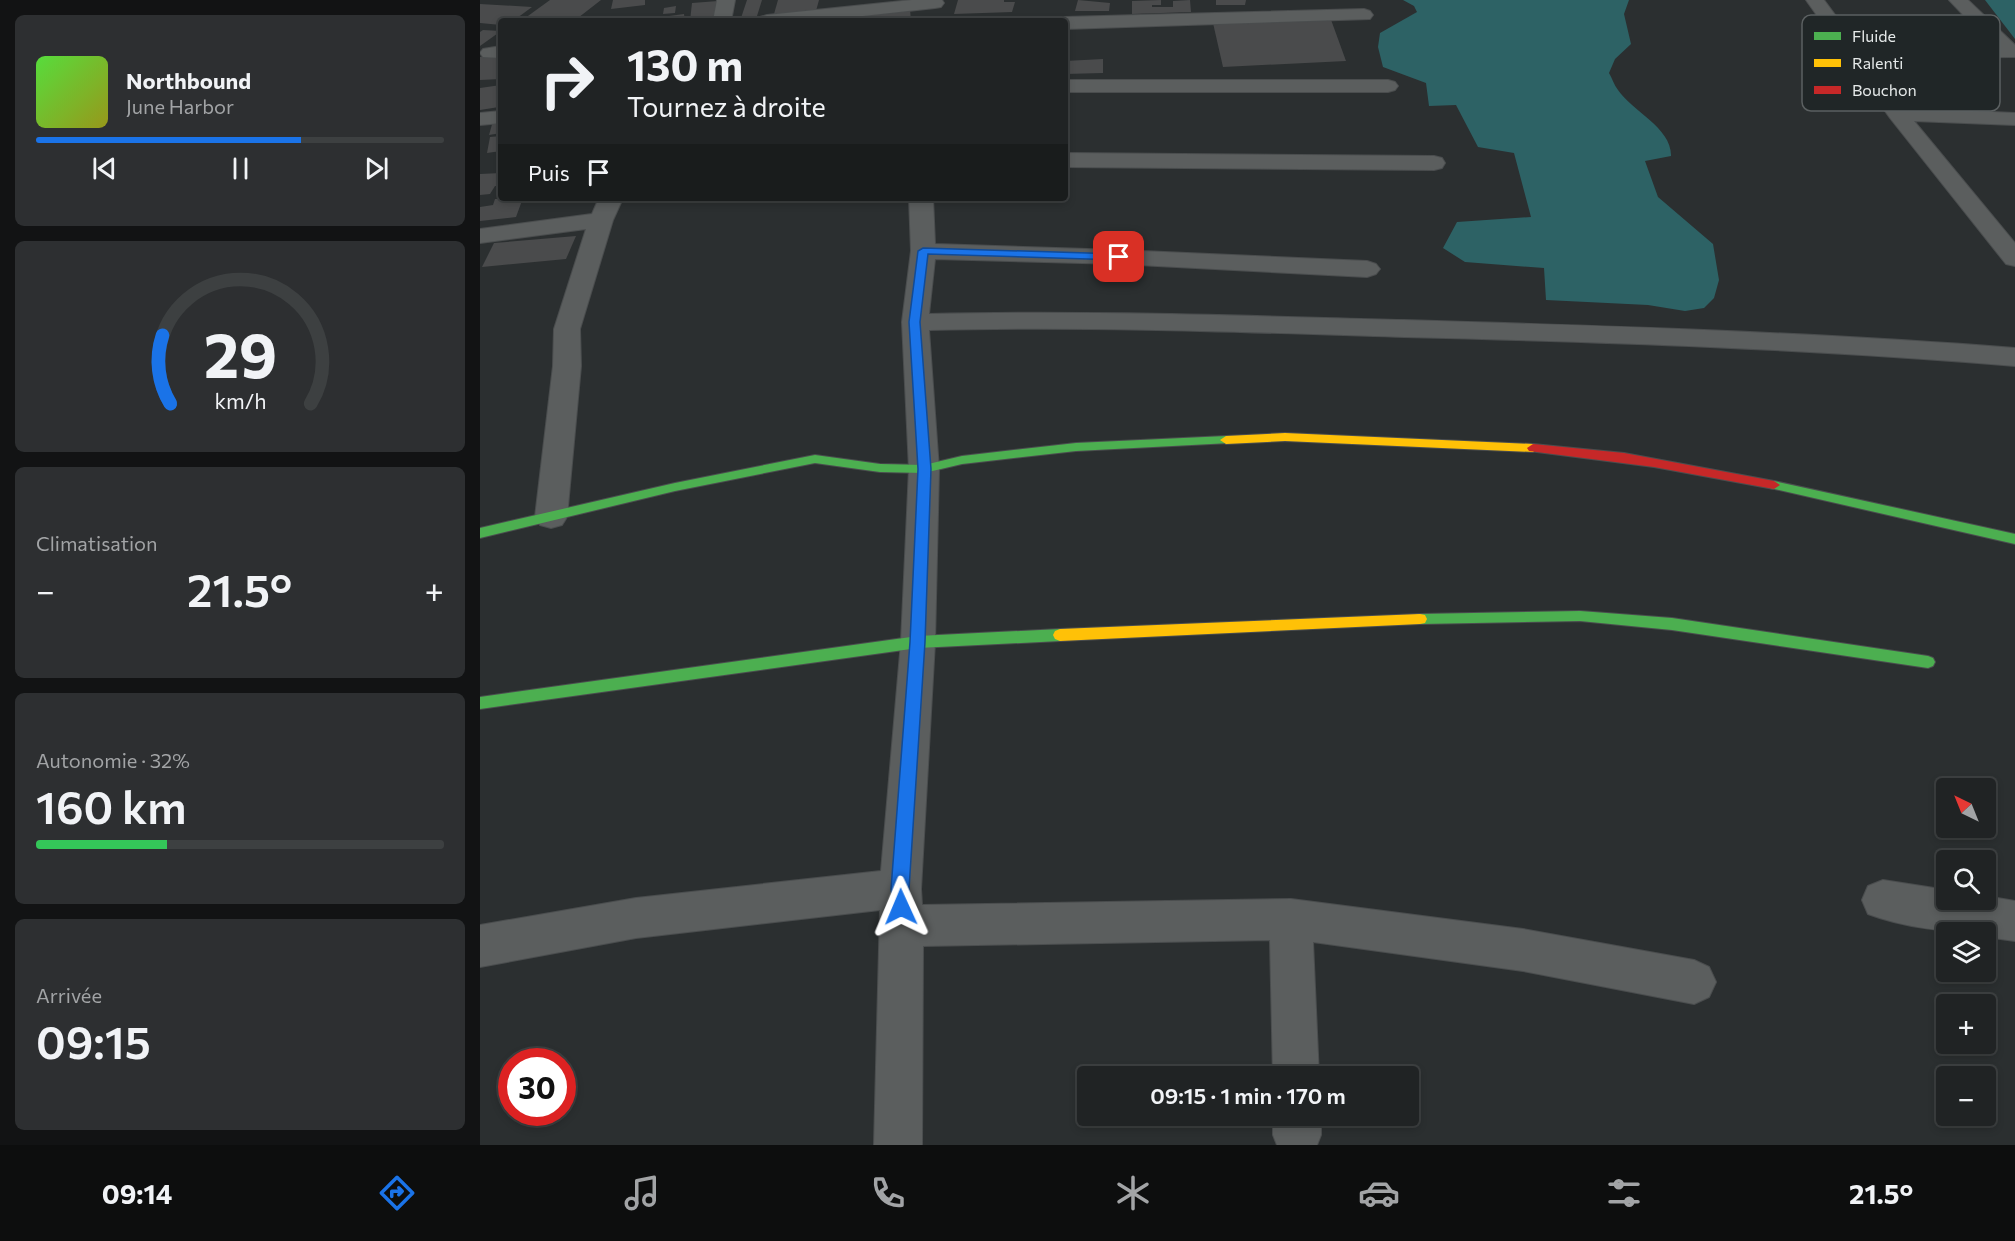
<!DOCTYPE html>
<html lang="fr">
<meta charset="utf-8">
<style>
body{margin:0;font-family:Commissioner,sans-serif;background:#2d2f31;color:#f1f3f6;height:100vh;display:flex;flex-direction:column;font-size:22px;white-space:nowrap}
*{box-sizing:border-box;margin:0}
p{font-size:20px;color:#a2a4a6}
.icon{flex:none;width:33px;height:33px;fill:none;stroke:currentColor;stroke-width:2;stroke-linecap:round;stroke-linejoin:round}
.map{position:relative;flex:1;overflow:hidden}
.sheet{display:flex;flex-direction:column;gap:15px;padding:15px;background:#121314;width:480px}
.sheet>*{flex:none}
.top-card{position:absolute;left:18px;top:18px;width:570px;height:183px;border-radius:6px;box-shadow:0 3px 9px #0003,0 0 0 2px #3d4041;background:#202324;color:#f1f3f6;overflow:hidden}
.needle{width:39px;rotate:317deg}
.tools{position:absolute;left:1456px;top:778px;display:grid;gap:12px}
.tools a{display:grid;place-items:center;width:60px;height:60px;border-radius:6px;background:#202324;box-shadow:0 3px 9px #0003,0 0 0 2px #3d4041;font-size:30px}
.speed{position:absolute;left:18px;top:1048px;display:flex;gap:12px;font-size:30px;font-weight:700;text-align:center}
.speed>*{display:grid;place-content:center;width:78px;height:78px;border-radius:50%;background:#202324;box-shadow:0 3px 9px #0003,0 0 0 2px #3d4041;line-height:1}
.speed .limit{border:9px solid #d22;background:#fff;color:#111}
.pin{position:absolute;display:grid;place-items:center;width:51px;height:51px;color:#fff;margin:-26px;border-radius:12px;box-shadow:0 3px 9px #0006}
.me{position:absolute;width:66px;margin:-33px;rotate:359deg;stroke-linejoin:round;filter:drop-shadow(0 0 4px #0008)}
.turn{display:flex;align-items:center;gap:21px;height:126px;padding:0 30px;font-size:27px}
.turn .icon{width:78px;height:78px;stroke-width:2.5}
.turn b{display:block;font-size:42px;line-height:51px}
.then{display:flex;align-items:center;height:57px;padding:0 30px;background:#0003;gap:12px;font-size:22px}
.big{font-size:45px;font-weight:600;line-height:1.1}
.sheet .card{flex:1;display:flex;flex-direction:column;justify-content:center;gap:9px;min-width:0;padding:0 21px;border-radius:9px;background:#2d2f31}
.sheet .dial{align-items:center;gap:0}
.dial svg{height:156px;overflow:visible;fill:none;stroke:#3d4041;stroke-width:7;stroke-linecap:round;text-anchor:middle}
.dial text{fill:#f1f3f6;stroke:none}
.song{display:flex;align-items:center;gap:18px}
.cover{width:72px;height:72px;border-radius:9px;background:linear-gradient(135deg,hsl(110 70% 55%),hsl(60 70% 35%))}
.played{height:6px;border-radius:3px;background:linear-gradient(90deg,#1a73e8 65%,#3d4041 65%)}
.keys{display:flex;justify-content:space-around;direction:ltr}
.heat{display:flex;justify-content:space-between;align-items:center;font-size:33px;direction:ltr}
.charge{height:9px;border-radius:4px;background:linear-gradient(90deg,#34c759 32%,#3d4041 0)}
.trip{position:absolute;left:597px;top:1066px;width:342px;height:60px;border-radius:6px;background:#202324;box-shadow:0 3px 9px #0003,0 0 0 2px #3d4041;font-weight:600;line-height:60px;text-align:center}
.menu{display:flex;height:96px;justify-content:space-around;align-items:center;background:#0d0e0e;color:#a2a4a6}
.menu .icon{width:42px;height:42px}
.menu .current{color:#1a73e8}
.menu b{font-size:27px;color:#f1f3f6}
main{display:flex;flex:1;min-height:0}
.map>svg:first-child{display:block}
.forest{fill:#2d6265}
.building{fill:#4a4b4c}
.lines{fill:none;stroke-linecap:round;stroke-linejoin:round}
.street-casing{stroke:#4a4d4e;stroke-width:2}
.fast-casing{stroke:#4a4d4e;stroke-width:2}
.slow-casing{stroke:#4a4d4e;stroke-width:2}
.jam-casing{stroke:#4a4d4e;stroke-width:2}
.street{fill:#5b5e5e;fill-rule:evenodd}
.fast{fill:#4caf50;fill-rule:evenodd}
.slow{fill:#ffc107;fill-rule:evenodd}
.jam{fill:#c62828;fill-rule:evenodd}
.route{fill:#1a73e8;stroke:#114b97;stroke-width:1.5}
.key{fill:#202627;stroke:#5b6061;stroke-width:1.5}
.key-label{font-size:16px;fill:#e5e9e9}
</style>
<main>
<section class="sheet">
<div class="card">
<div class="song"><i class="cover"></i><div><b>Northbound</b><p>June Harbor</p></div></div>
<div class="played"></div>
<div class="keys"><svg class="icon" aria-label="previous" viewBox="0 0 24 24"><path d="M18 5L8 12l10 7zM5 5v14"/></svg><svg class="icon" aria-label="pause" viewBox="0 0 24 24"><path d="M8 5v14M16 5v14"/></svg><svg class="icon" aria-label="next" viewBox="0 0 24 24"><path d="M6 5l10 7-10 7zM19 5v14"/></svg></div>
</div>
<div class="card dial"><svg viewBox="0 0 100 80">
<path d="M14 69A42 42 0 1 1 86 69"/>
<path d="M14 69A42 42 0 0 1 10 34" stroke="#1a73e8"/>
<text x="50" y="56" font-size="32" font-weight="700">29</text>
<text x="50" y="72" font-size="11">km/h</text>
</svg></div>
<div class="card"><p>Climatisation</p>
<div class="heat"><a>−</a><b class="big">21.5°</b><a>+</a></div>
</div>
<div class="card"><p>Autonomie · 32%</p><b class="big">160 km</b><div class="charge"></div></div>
<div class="card"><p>Arrivée</p><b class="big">09:15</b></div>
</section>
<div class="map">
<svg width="1535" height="1145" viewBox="0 0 1535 1145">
<rect width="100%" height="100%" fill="#2b2f30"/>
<g class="forest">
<path d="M923 0H1149L1144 14 1151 44 1135 59 1129 73C1132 78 1134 85 1138 90 1152 111 1192 128 1191 156L1165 161 1178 197 1233 244 1239 280 1234 298 1224 308 1205 311 1168 305 1066 300 1064 268 985 262 963 248 977 222 1051 217 1034 153 998 147 976 105 949 106 946 83 903 67 898 47 900 33 937 12 934 6Z"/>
<polygon points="1505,0 1535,0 1535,39"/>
</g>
<g class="building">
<polygon points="70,0 121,0 94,21 41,21"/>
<polygon points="133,0 165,0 165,5 131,9"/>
<polygon points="267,0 282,0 277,16 261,18"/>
<polygon points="298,0 339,0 336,11 294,14"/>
<polygon points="478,0 524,0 524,2 535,2 532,12 474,14"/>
<polygon points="598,0 630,3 629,11 595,11"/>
<polygon points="681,0 681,5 672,5 672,7 693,7 693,1 710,0 711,12 652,14 652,1"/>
<polygon points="736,0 766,0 765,5 736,5"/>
<polygon points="238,1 236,21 210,21 212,3"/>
<polygon points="0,4 52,7 33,21 21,21 21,25 0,23"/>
<polygon points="196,6 195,13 183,14 184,8"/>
<polygon points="430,9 431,21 371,21 371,15"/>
<polygon points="204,14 205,21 174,21 174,18"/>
<polygon points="850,17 866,61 743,67 733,23"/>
<polygon points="3,30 21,31 0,46 0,32"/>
<polygon points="21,54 21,79 0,80 0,57"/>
<polygon points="623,59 623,73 585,74 585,61"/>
<polygon points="21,85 19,107 0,110 0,88"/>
<polygon points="21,120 21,133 9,135 13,121"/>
<polygon points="21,136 21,151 7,153 10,137"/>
<polygon points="21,173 21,186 15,186 10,194 0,195 0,174"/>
<polygon points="43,198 36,217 0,221 0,207 13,205 15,199"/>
<polygon points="96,236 86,259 2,267 14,243"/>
</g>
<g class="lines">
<defs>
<g id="street">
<polygon points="237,0 255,0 251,21 233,21"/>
<polygon points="432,0 462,0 464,3 461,7 455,8 338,21 278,21 280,17 287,15"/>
<polygon points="1326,0 1344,0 1378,46 1512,45 1469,0 1488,0 1535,45 1535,57 1386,58 1423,108 1535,113 1535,125 1434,121 1535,243 1535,266 1526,264 1410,118"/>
<polygon points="884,9 890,11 893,15 890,19 585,29 585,21 577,21 585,17"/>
<polygon points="21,46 21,58 3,57 0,53 3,49"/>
<polygon points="585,80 908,80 915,82 918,86 915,90 908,92 585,92"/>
<polygon points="21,111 21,123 0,125 0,113"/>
<polygon points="585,153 954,156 962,158 965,163 962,168 954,170 585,167"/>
<polygon points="119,198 143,198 133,220 100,329 101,366 87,517 82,525 71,528 60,525 55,517 73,366 74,329 106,229 0,243 0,229 112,214"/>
<path d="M429 198H453L455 244 639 250 887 261 896 264 900 269 896 274 887 277 639 264 455 259 449 314C608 310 766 316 924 320 1128 326 1332 332 1535 348V366C1332 349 1128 342 924 337 765 332 607 326 449 330L459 469 455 642 441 889 442 905 811 899 1043 929 1214 960 1229 967 1236 982 1229 997 1214 1004 1043 971 833 942 839 1077H793L790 940 443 946 442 1145H394L400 910 156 938 0 967V925L156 898 401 871 421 642 429 469 422 322 431 251Z"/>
<path d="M1403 880 1467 890V900H1506V896L1535 901V941L1506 937V933C1470 933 1422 927 1388 914L1382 900 1388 886Z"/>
<polygon points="793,1116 841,1116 841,1135 837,1145 797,1145 793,1135"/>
</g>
<g id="fast">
<polygon points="746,436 750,437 752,440 750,443 596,451 482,464 444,473 400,472 335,463 195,491 0,538 0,528 195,483 335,455 400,464 444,465 482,456 596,443"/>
<polygon points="1294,481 1535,534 1535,544 1290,488 1288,485"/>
<polygon points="1100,611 1192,618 1448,656 1453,658 1455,662 1453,666 1448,668 1192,630 1100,621 940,624 935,623 933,619 935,615 940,614"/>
<polygon points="580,629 585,631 587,635 585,639 580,641 438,648 0,709 0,697 438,636"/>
</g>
<g id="slow">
<polygon points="805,433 1053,444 1059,448 1053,452 805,441 746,444 740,440 746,436"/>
<polygon points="940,614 945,615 947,619 945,623 940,624 580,641 575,639 573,635 575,631 580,629"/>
</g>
<polygon id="jam" points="1053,444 1144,453 1294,481 1300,485 1294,489 1174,467 1049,451 1047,448"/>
</defs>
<use href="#street" class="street-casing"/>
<use href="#fast" class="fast-casing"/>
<use href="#slow" class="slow-casing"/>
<use href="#jam" class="jam-casing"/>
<use href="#street" class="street"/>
<use href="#fast" class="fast"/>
<use href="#slow" class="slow"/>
<use href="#jam" class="jam"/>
</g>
<polygon class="route" points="443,248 639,254 644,257 639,260 448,254 440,322 451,469 445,642 429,889 430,907 427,913 421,916 415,913 411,889 430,642 438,469 429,322 438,251"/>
<rect x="1322" y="15" width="198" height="96" rx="9" class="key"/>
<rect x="1334" y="32" width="27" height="8" fill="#4caf50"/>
<rect x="1334" y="59" width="27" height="8" fill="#ffc107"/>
<rect x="1334" y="86" width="27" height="8" fill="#c62828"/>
<g class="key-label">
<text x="1372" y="42">Fluide</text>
<text x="1372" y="69">Ralenti</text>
<text x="1372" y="96">Bouchon</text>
</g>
</svg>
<div class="tools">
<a><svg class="needle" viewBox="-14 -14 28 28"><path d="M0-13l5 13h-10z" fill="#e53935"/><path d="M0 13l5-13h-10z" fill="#a2a4a6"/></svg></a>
<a><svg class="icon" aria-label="search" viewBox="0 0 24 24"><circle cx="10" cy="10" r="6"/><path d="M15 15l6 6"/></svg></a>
<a><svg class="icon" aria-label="layers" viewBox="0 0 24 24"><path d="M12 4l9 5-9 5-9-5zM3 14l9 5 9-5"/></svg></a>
<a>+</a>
<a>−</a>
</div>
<div class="speed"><div class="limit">30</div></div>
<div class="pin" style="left:639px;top:257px;background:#d93025"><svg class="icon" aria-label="arrive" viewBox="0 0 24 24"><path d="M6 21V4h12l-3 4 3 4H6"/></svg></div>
<svg class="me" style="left:421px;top:907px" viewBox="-20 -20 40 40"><path d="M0-17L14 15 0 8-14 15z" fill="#1a73e8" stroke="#fff" stroke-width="4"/></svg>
<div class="trip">09:15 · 1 min · 170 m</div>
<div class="top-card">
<div class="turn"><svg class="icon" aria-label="right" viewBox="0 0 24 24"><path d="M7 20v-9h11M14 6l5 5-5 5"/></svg><div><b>130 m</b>Tournez à droite</div></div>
<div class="then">Puis<svg class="icon" aria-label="arrive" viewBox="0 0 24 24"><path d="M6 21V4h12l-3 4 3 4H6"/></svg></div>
</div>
</div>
</main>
<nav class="menu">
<b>09:14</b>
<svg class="icon current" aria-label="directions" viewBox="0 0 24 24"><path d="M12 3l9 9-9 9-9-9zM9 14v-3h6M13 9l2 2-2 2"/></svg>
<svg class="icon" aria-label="music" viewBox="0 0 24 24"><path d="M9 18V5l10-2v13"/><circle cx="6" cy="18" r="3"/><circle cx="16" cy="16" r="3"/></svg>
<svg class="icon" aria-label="phone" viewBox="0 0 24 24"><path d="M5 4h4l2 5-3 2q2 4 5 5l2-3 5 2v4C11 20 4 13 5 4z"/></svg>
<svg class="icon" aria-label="climate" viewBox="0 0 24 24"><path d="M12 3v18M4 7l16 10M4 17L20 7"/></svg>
<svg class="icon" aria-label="car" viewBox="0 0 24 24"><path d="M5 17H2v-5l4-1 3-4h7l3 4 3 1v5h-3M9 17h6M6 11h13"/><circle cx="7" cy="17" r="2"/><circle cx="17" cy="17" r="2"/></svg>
<svg class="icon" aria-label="filters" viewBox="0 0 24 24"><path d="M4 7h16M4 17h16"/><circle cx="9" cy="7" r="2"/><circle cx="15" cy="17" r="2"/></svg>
<b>21.5°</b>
</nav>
